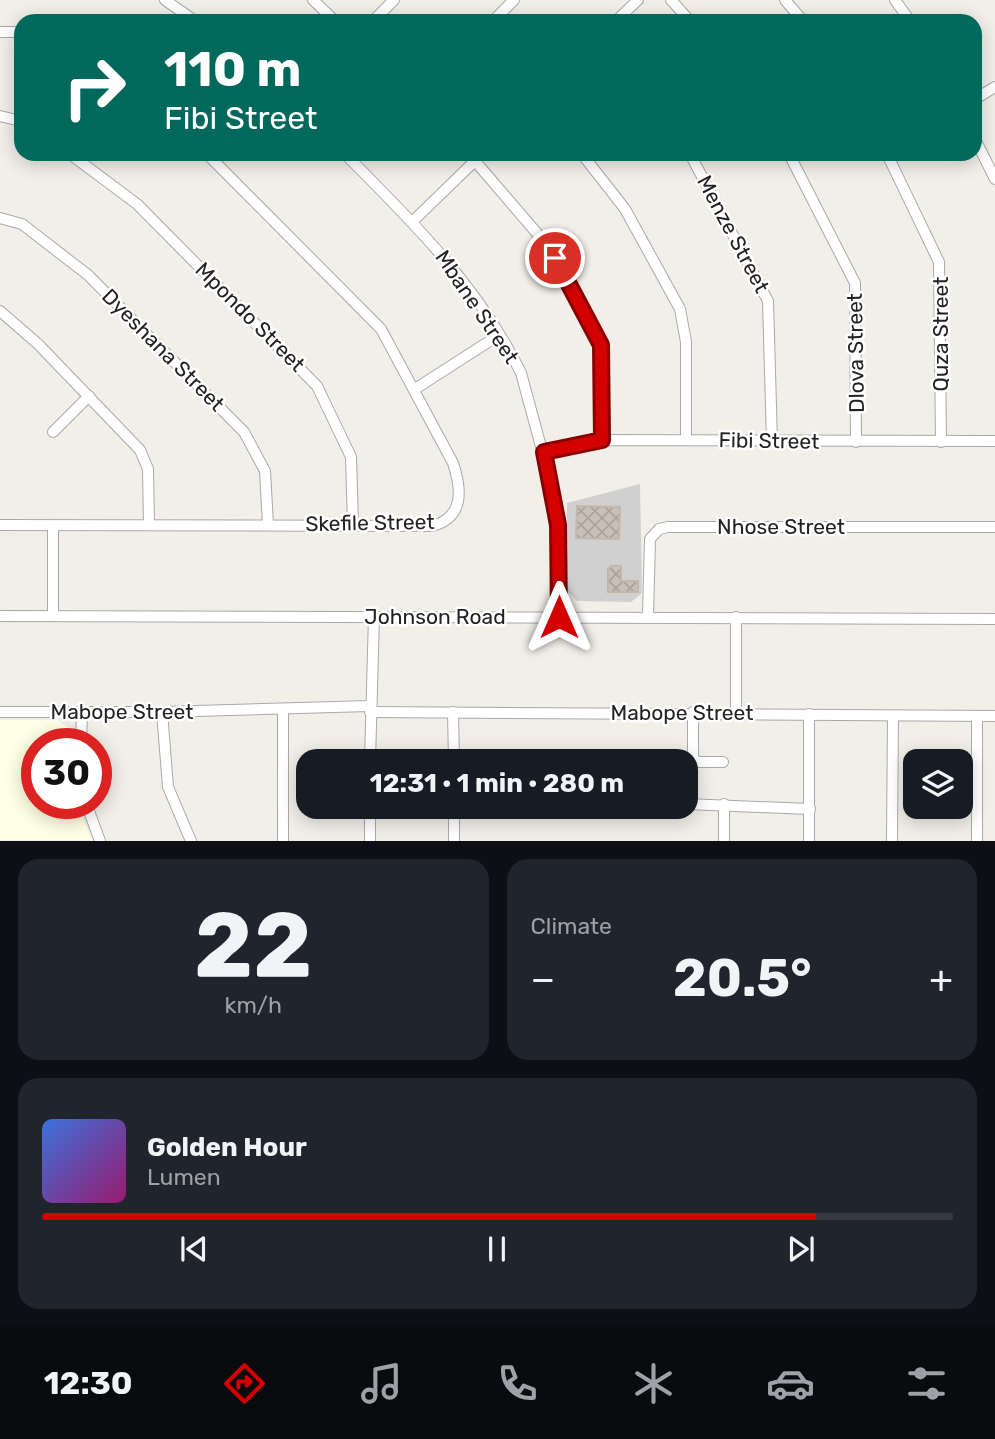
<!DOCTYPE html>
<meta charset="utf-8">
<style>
body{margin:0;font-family:Rubik,sans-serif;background:#20242c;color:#f1f3f6;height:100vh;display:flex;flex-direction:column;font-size:26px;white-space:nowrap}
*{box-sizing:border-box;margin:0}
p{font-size:23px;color:#9ea1a6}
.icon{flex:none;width:38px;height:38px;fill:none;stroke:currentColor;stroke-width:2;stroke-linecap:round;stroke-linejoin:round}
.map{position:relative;height:841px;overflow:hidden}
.sheet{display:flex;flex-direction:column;gap:18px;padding:18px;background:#0d0f14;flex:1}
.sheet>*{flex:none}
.banner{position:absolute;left:14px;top:14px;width:968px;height:147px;border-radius:21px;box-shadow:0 4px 18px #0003;background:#00695c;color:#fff;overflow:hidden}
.buttons{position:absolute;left:903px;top:749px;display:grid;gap:14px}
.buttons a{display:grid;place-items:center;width:70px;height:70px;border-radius:14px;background:#171b24;box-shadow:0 4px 18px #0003;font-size:35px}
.speed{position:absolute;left:21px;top:728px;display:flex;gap:14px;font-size:35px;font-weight:700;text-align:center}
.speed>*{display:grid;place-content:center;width:91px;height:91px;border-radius:50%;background:#171b24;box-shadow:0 4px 18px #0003;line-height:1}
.speed .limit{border:10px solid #d22;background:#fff;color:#111}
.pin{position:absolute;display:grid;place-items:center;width:60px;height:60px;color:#fff;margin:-30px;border:4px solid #fff;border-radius:50%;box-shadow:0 2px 7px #0007}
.me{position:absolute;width:77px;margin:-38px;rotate:0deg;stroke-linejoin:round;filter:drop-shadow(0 0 5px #0008)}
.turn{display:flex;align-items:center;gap:24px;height:147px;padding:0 35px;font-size:32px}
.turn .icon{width:91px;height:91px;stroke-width:2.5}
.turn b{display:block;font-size:49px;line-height:60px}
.big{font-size:52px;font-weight:700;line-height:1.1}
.sheet .card{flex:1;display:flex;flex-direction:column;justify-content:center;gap:10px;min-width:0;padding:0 24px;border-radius:21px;background:#20242c}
.sheet .dial{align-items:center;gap:0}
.dial b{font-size:91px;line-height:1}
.song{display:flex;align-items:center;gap:21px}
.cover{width:84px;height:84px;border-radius:10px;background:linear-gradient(135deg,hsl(220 70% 55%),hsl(320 70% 35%))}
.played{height:7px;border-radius:4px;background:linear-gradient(90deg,#d40000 85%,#363941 85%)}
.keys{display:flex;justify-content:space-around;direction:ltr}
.heat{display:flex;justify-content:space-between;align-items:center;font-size:38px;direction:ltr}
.sheet .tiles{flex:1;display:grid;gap:18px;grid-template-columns:1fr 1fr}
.card:last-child{grid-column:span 2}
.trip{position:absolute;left:296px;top:749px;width:402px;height:70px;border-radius:21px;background:#171b24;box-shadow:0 4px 18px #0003;font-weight:700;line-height:70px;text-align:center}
.menu{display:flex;height:112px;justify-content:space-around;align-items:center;background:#090b0e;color:#9ea1a6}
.menu .icon{width:49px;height:49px}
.menu .current{color:#d40000}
.menu b{font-size:32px;color:#f1f3f6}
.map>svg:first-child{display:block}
.education{fill:#ffffe5}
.religious{fill:#d0d0d0}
.building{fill:url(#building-cross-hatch);stroke:#c4b6ab;stroke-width:2}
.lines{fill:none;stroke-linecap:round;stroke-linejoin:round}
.minor-casing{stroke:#a9a9a9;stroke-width:12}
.minor{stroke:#fff;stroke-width:10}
.route-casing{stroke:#8a0000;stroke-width:18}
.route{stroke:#d40000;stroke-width:12}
.labels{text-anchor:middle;stroke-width:5;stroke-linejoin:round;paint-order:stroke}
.street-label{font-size:21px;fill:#222;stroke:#fff}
</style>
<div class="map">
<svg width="995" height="841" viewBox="0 0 995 841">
<defs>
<pattern id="building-cross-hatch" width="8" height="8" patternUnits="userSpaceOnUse" patternTransform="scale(1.75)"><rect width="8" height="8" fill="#c7bfb8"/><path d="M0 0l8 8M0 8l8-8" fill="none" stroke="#aba49e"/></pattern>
</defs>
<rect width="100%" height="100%" fill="#f2efe9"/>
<polygon class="education" points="0,720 58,720 70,729 70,744 37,744 37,803 76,803 92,840 0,840"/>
<polygon class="religious" points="640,484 642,593 631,602 577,601 567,591 567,503"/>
<g class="building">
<polygon points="577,506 620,507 619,539 576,538"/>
<polygon points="611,566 621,566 621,581 638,581 638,592 608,592 608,569"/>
</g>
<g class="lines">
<defs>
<g id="minor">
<polyline points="165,0 195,21"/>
<polyline points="313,0 335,21"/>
<polyline points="671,0 690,21"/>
<polyline points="785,0 803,21"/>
<polyline points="895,0 910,21"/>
<polyline points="373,21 394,0"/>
<polyline points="493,21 514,0"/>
<polyline points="616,21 638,0"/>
<polyline points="0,32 21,32"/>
<polyline points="975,99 995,87"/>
<polyline points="0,116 21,121"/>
<polyline points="975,139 995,179"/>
<polyline points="70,154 137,204 317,386 351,457 353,525"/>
<path d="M345 154C412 221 479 287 521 373L556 502 559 617"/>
<polyline points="582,154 625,209 680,309 686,342 686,440"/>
<polyline points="690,154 768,301 772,442"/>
<polyline points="789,154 855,283 856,442"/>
<polyline points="887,154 939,262 941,442"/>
<polyline points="475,161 541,238 596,332 602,355 602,440"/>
<polyline points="0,218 22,224 88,275 244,432 265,471 268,525"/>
<polyline points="412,222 482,154"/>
<polyline points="0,311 38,344 140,450 148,469 149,525"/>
<polyline points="415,389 499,335"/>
<polyline points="53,432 89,396"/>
<polyline points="544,452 602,440 995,441"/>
<path d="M0 525 432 526C464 518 462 490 453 463L381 329 207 154"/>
<polyline points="0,616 995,619"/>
<polyline points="53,616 53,526"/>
<polyline points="648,616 650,539 659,529 668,527 995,527"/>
<polyline points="736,617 736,712"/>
<polyline points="0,712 162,712 370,706"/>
<polyline points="162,712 168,787 191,841"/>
<polyline points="370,712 995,716"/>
<polyline points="453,712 454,761"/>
<polyline points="693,712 693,758 697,762 723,762"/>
<polyline points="809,714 809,841"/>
<polyline points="81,744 82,713"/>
<polyline points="454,756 639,761"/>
<polyline points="370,761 374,616"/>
<polyline points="86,803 100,841"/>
<polyline points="686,804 810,809"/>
<polyline points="370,807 370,841"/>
<polyline points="283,841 283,709"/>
<polyline points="454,841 454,807"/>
<polyline points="724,841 724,804"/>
<polyline points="892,841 893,716"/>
<polyline points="977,841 977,716"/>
</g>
</defs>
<use href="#minor" class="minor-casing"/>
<use href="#minor" class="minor"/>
</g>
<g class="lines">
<defs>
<polyline id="route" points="555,258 601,345 602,440 544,452 558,525 559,617"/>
</defs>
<use href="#route" class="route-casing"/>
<use href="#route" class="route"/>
</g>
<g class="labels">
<g class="street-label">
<text transform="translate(733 234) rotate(62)" y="7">Menze Street</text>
<text transform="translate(477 307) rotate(56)" y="7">Mbane Street</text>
<text transform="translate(250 317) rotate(45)" y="7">Mpondo Street</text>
<text transform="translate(941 334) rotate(-90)" y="7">Quza Street</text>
<text transform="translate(163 350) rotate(45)" y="7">Dyeshana Street</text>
<text transform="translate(856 353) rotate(-91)" y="7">Dlova Street</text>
<text transform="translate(769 441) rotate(1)" y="7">Fibi Street</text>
<text transform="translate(370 523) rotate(-1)" y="7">Skefile Street</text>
<text x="781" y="534">Nhose Street</text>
<text x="435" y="624">Johnson Road</text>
<text x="122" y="719">Mabope Street</text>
<text x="682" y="720">Mabope Street</text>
</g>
</g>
</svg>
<div class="buttons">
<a><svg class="icon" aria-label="layers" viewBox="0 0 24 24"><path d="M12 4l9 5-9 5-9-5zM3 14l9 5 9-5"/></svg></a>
</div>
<div class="speed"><div class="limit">30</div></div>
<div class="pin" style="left:555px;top:258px;background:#d93025"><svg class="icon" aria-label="arrive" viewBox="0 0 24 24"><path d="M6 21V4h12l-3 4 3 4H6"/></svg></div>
<svg class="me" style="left:559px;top:617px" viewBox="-20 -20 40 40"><path d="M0-17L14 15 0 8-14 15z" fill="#d40000" stroke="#fff" stroke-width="4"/></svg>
<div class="trip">12:31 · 1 min · 280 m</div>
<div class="banner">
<div class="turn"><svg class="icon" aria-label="right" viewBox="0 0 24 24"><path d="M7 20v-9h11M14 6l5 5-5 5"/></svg><div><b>110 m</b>Fibi Street</div></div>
</div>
</div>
<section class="sheet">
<div class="tiles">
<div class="card dial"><b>22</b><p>km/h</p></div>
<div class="card"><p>Climate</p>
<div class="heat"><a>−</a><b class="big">20.5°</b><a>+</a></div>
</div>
<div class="card">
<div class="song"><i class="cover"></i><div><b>Golden Hour</b><p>Lumen</p></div></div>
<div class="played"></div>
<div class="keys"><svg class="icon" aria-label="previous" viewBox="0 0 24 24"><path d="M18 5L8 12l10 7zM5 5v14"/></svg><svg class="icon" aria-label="pause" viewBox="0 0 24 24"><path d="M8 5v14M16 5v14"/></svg><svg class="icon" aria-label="next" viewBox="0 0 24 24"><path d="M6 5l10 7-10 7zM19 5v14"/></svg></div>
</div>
</div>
</section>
<nav class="menu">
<b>12:30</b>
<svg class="icon current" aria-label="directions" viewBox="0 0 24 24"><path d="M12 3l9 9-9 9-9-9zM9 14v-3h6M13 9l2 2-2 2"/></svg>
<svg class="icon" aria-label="music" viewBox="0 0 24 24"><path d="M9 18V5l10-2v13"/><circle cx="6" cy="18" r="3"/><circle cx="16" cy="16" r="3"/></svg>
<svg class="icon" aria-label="phone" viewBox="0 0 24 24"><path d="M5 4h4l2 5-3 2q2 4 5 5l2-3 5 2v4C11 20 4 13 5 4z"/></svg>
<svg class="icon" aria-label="climate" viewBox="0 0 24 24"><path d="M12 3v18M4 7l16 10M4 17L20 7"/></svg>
<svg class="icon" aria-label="car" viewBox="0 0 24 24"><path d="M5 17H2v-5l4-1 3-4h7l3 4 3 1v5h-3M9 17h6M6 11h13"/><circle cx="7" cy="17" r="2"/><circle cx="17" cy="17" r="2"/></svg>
<svg class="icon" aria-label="filters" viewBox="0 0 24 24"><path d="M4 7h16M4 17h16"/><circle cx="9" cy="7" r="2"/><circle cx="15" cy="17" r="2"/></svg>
</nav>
